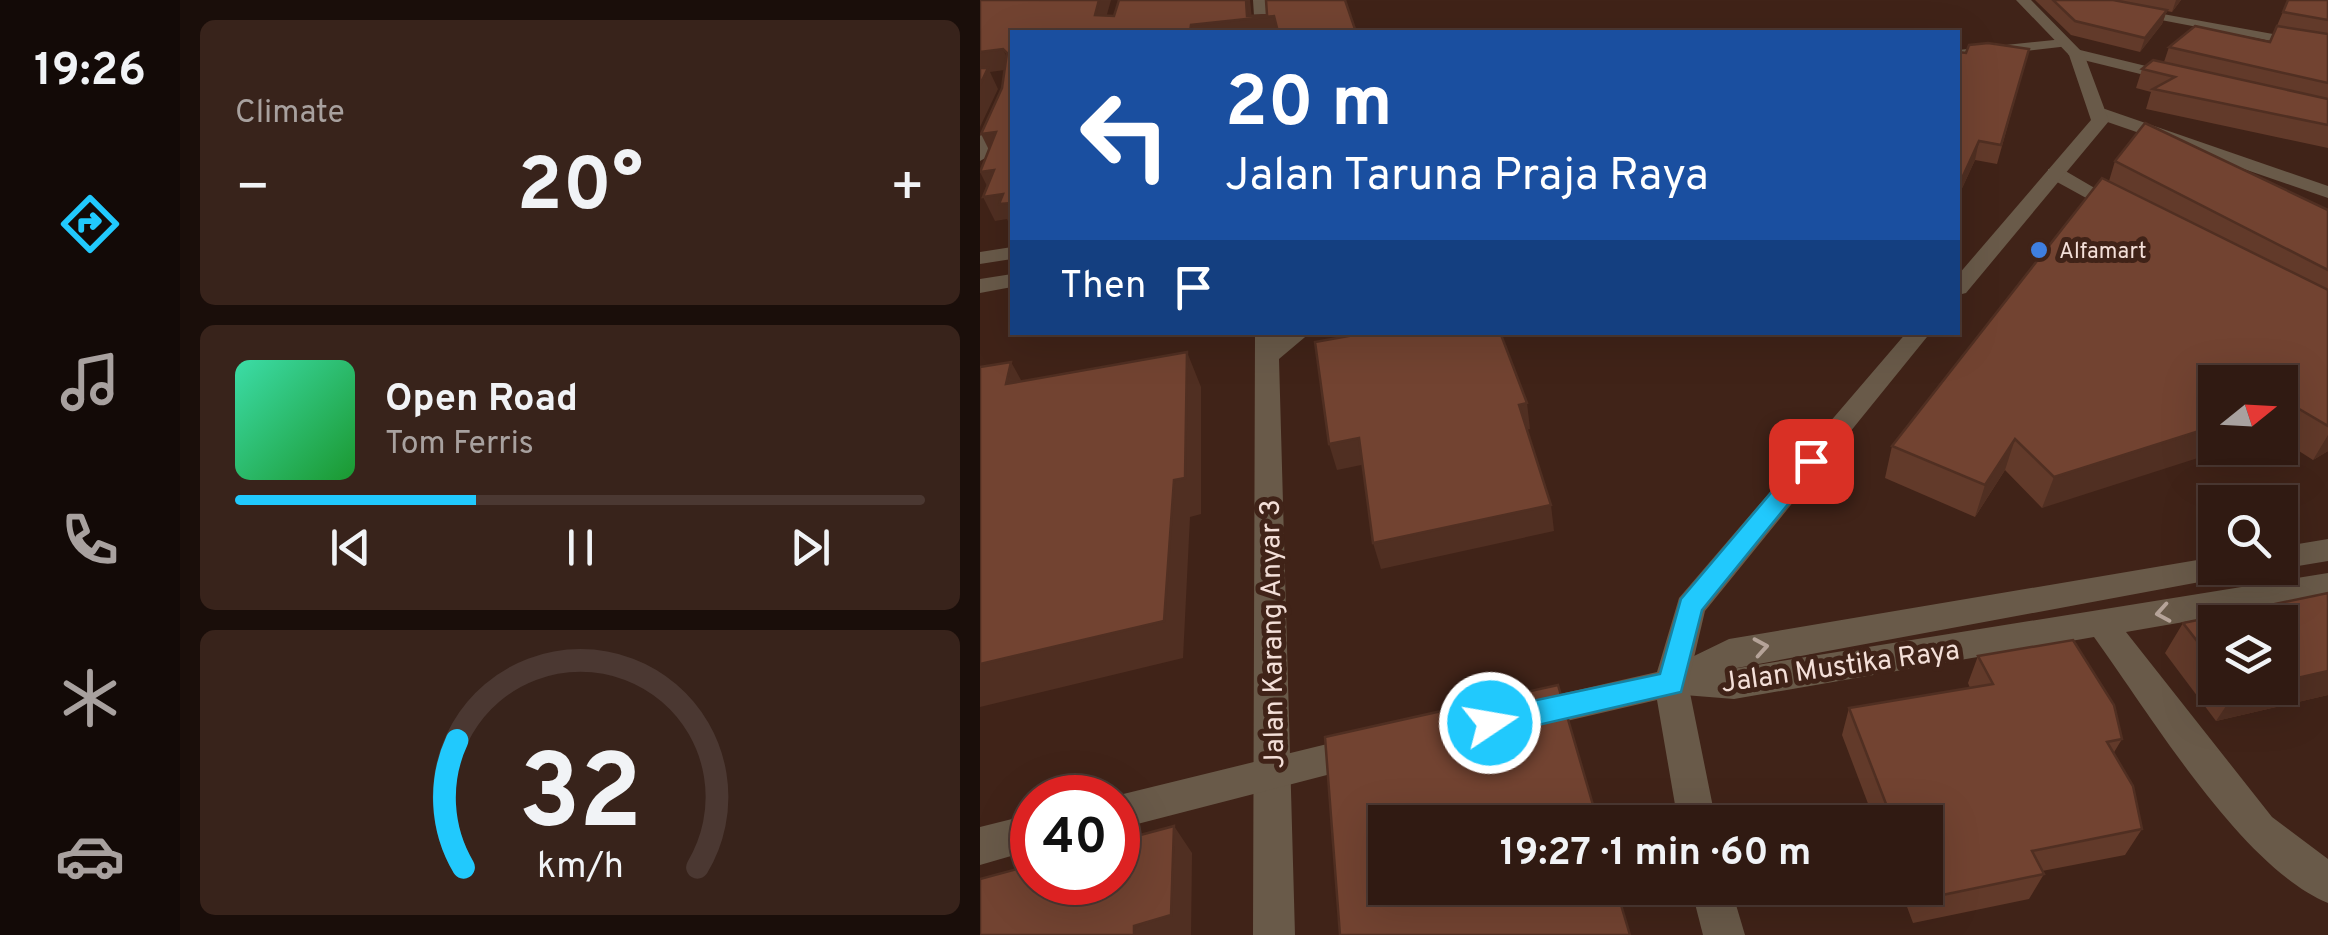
<!DOCTYPE html>
<meta charset="utf-8">
<style>
body{margin:0;font-family:Overpass,sans-serif;background:#38231b;color:#f1f3f6;height:100vh;display:flex;flex-direction:column;font-size:38px;white-space:nowrap}
*{box-sizing:border-box;margin:0}
p{font-size:32px;color:#a8a19f}
.icon{flex:none;width:55px;height:55px;fill:none;stroke:currentColor;stroke-width:2;stroke-linecap:round;stroke-linejoin:round}
.map{position:relative;flex:1;overflow:hidden}
.details{display:flex;flex-direction:column;gap:20px;padding:20px;background:#1a0e0a;width:800px}
.details>*{flex:none}
.top-card{position:absolute;left:30px;top:30px;width:950px;height:305px;border-radius:0px;box-shadow:0 10px 40px #0002,0 0 0 2px #4b3832;background:#1a4fa0;color:#fff;overflow:hidden}
.needle{width:65px;rotate:72deg}
.buttons{position:absolute;left:1218px;top:365px;display:grid;gap:20px}
.buttons a{display:grid;place-items:center;width:100px;height:100px;border-radius:0px;background:#301a12;box-shadow:0 10px 40px #0002,0 0 0 2px #4b3832;font-size:50px}
.speed{position:absolute;left:30px;top:775px;display:flex;gap:20px;font-size:50px;font-weight:700;text-align:center}
.speed>*{display:grid;place-content:center;width:130px;height:130px;border-radius:50%;background:#301a12;box-shadow:0 10px 40px #0002,0 0 0 2px #4b3832;line-height:1}
.speed .limit{border:15px solid #d22;background:#fff;color:#111}
.pin{position:absolute;display:grid;place-items:center;width:85px;height:85px;color:#fff;margin:-42px;border-radius:20px;box-shadow:0 5px 15px #0006}
.me{position:absolute;width:110px;margin:-55px;rotate:78deg;stroke-linejoin:round;filter:drop-shadow(0 0 8px #0008)}
.turn{display:flex;align-items:center;gap:35px;height:210px;padding:0 50px;font-size:45px}
.turn .icon{width:130px;height:130px;stroke-width:2.5}
.turn b{display:block;font-size:70px;line-height:85px}
.then{display:flex;align-items:center;height:95px;padding:0 50px;background:#0003;gap:20px;font-size:38px}
.big{font-size:75px;font-weight:700;line-height:1.1}
.details .card{flex:1;display:flex;flex-direction:column;justify-content:center;gap:15px;min-width:0;padding:0 35px;border-radius:15px;background:#38231b}
.details .dial{align-items:center;gap:0}
.dial svg{height:260px;overflow:visible;fill:none;stroke:#4b3832;stroke-width:7;stroke-linecap:round;text-anchor:middle}
.dial text{fill:#f1f3f6;stroke:none}
.song{display:flex;align-items:center;gap:30px}
.cover{width:120px;height:120px;border-radius:15px;background:linear-gradient(135deg,hsl(160 70% 55%),hsl(130 70% 35%))}
.played{height:10px;border-radius:5px;background:linear-gradient(90deg,#21c9fd 35%,#4b3832 35%)}
.keys{display:flex;justify-content:space-around;direction:ltr}
.heat{display:flex;justify-content:space-between;align-items:center;font-size:55px;direction:ltr}
.trip{position:absolute;left:388px;top:805px;width:575px;height:100px;border-radius:0px;background:#301a12;box-shadow:0 10px 40px #0002,0 0 0 2px #4b3832;font-weight:700;line-height:100px;text-align:center}
main{display:flex;flex:1;min-height:0}
.tab-bar{display:flex;flex-direction:column;width:180px;justify-content:space-around;align-items:center;background:#130a07;color:#a8a19f}
.tab-bar .icon{width:70px;height:70px}
.tab-bar .on{color:#21c9fd}
.tab-bar b{font-size:45px;color:#f1f3f6}
.map>svg:first-child{display:block}
.lines{fill:none;stroke-linecap:round;stroke-linejoin:round}
.minor{fill:#695a49;fill-rule:evenodd}
.tertiary{fill:#695a49;fill-rule:evenodd}
.wall{fill:#623a2a;fill-rule:evenodd}
.shaded-wall{fill:#502f22}
.building{fill:#724331;stroke:#502f22;stroke-width:2.5}
.oneway{stroke:#b5a398}
.route{fill:#21c9fd;stroke:#1583a4;stroke-width:2.5}
.shop-dot{fill:#3f7fe0;stroke:#402318;stroke-width:4}
.labels{text-anchor:middle;stroke-width:10;stroke-linejoin:round;paint-order:stroke}
.far-poi-label{font-size:22px;fill:#f3dfd8;stroke:#402318;text-anchor:start}
.street-label{font-size:28px;fill:#f3dfd8;stroke:#402318}
</style>
<main>
<nav class="tab-bar">
<b>19:26</b>
<svg class="icon on" aria-label="directions" viewBox="0 0 24 24"><path d="M12 3l9 9-9 9-9-9zM9 14v-3h6M13 9l2 2-2 2"/></svg>
<svg class="icon" aria-label="music" viewBox="0 0 24 24"><path d="M9 18V5l10-2v13"/><circle cx="6" cy="18" r="3"/><circle cx="16" cy="16" r="3"/></svg>
<svg class="icon" aria-label="phone" viewBox="0 0 24 24"><path d="M5 4h4l2 5-3 2q2 4 5 5l2-3 5 2v4C11 20 4 13 5 4z"/></svg>
<svg class="icon" aria-label="climate" viewBox="0 0 24 24"><path d="M12 3v18M4 7l16 10M4 17L20 7"/></svg>
<svg class="icon" aria-label="car" viewBox="0 0 24 24"><path d="M5 17H2v-5l4-1 3-4h7l3 4 3 1v5h-3M9 17h6M6 11h13"/><circle cx="7" cy="17" r="2"/><circle cx="17" cy="17" r="2"/></svg>
</nav>
<section class="details">
<div class="card"><p>Climate</p>
<div class="heat"><a>−</a><b class="big">20°</b><a>+</a></div>
</div>
<div class="card">
<div class="song"><i class="cover"></i><div><b>Open Road</b><p>Tom Ferris</p></div></div>
<div class="played"></div>
<div class="keys"><svg class="icon" aria-label="previous" viewBox="0 0 24 24"><path d="M18 5L8 12l10 7zM5 5v14"/></svg><svg class="icon" aria-label="pause" viewBox="0 0 24 24"><path d="M8 5v14M16 5v14"/></svg><svg class="icon" aria-label="next" viewBox="0 0 24 24"><path d="M6 5l10 7-10 7zM19 5v14"/></svg></div>
</div>
<div class="card dial"><svg viewBox="0 0 100 80">
<path d="M14 69A42 42 0 1 1 86 69"/>
<path d="M14 69A42 42 0 0 1 12 30" stroke="#21c9fd"/>
<text x="50" y="56" font-size="32" font-weight="700">32</text>
<text x="50" y="72" font-size="11">km/h</text>
</svg></div>
</section>
<div class="map">
<svg width="1348" height="935" viewBox="0 0 1348 935">
<rect width="100%" height="100%" fill="#402318"/>
<g class="lines">
<g class="minor">
<polygon points="273,0 287,0 289,32 275,32"/>
<polygon points="1076,0 1106,0 1348,44 1348,52"/>
<polygon points="1084,39 1091,43 1089,46 978,59 978,50"/>
<polygon points="1096,49 1203,75 1205,78 1197,83 1091,57 1088,54"/>
<path d="M32 78C33 100 22 152 0 161V136L24 83Z"/>
<polygon points="1113,109 1125,109 1348,186 1348,198 1113,117"/>
<polygon points="1068,169 1082,169 1154,211 1137,215 1068,177"/>
<polygon points="32,247 32,259 0,264 0,252"/>
<polygon points="32,274 32,287 0,293 0,279"/>
<polygon points="275,332 299,332 299,336 331,332 299,359 315,935 273,935"/>
<polygon points="1348,539 1348,561 1300,569 1294,568 1300,568 1300,547"/>
<path d="M1235 557V568H1256L1252 576 746 670 1348 573V597L1146 632 1292 817 1348 859V903C1261 867 1170 714 1114 637L754 699 679 693 674 683 679 673 749 639Z"/>
</g>
<g class="tertiary">
<polygon points="1036,0 1051,0 1104,54 1129,121 986,293 978,295 978,275 1111,120 1089,55"/>
<polygon points="927,332 951,332 725,611 708,683 736,822 698,822 677,700 548,730 536,726 531,715 536,704 677,672 699,598"/>
<polygon points="384,735 397,740 402,751 397,762 138,829 138,798 127,798"/>
<polygon points="52,814 52,850 0,865 0,827"/>
<polygon points="711,888 751,888 765,935 723,935"/>
</g>
</g>
<g class="wall">
<polygon points="1055,0 1201,0 1192,12 1187,11 1182,24 1160,52 1091,35"/>
<polygon points="1308,0 1348,0 1348,148 1166,109 1171,92 1156,88 1162,69 1184,62 1189,47 1290,42"/>
<polygon points="1049,49 1017,164 995,160 978,197 978,52 986,53"/>
<polygon points="1135,161 1348,210 1348,451 1333,460 1300,439 1300,382 1062,508 1025,470 995,517 905,478 912,446 1129,181"/>
<path d="M1348 593V695L1236 721 1185 653 1203 623ZM1235 622H1300V688H1235Z"/>
<polygon points="998,656 1142,739 1133,754 1162,829 1145,855 1062,871 1064,874 1049,899 933,923 920,888 945,888 945,822 895,822 862,735 869,708 990,688 988,683"/>
</g>
<g class="shaded-wall">
<polygon points="119,0 131,0 122,32 115,15"/>
<polygon points="266,0 270,0 272,19 294,16 298,32 210,32 211,25"/>
<polygon points="1196,0 1201,0 1192,12"/>
<polygon points="1187,10 1182,24 1160,52 1165,38"/>
<polygon points="23,49 32,69 10,72 18,89 0,127 0,52"/>
<polygon points="16,132 12,156 1,134"/>
<polygon points="999,141 995,160 978,197 978,187"/>
<polygon points="14,170 11,194 0,172"/>
<polygon points="23,194 32,203 32,228 31,228 27,219 15,221 3,197"/>
<polygon points="207,352 221,387 221,514 210,517 203,658 0,707 0,664 194,480"/>
<polygon points="31,362 51,398 26,384"/>
<polygon points="547,403 550,429 542,431 539,405"/>
<polygon points="1309,403 1300,418 1300,405"/>
<polygon points="1235,426 1235,448 1249,448 1062,508 1074,477"/>
<polygon points="1348,435 1348,451 1333,460"/>
<polygon points="379,438 386,464 357,470 349,444"/>
<polygon points="1035,439 1025,470 995,517 1005,485"/>
<polygon points="571,505 574,531 401,569 393,543"/>
<polygon points="1348,671 1348,695 1236,721 1256,691 1274,688 1300,688 1300,682"/>
<polygon points="194,826 212,853 211,935 154,935 154,926"/>
</g>
<g class="building">
<polygon points="0,0 119,0 115,15 134,16 139,0 266,0 267,16 287,15 286,0 365,0 376,32 298,32 294,16 211,25 210,32 32,32 32,203 19,204 23,194 3,197 14,170 0,172 16,132 1,134 22,88 27,53 23,49 0,52"/>
<polygon points="1073,0 1133,0 1187,10 1165,38 1095,21"/>
<polygon points="1308,0 1348,0 1348,20 1303,12"/>
<polygon points="1215,26 1290,42 1297,26 1348,34 1348,83 1189,47"/>
<polygon points="1008,43 1049,49 1021,145 999,141 978,187 978,52 986,53 989,45"/>
<polygon points="1173,60 1348,99 1348,125 1173,89 1195,77 1162,69"/>
<polygon points="0,68 8,68 0,85"/>
<polygon points="1165,123 1348,210 1348,270 1135,161"/>
<polygon points="1122,178 1348,290 1348,426 1309,403 1300,405 1300,382 1235,382 1235,426 1074,477 1035,439 1005,485 912,446"/>
<polygon points="373,332 520,332 547,403 539,405 571,505 393,543 379,438 349,444 335,342 374,335"/>
<polygon points="207,352 205,478 194,480 184,621 0,664 0,367 31,362 26,384"/>
<polygon points="1348,593 1348,671 1300,682 1300,622 1235,622 1235,664 1203,623"/>
<polygon points="1093,640 1134,705 1142,739 1127,742 1153,786 1162,829 1052,851 1064,874 943,899 939,888 945,888 945,822 913,822 869,708 1013,684 998,656"/>
<polygon points="578,685 618,822 405,822 405,888 636,888 650,935 360,935 345,737"/>
<polygon points="1253,688 1274,688 1256,691"/>
<polygon points="194,826 191,915 154,926 154,935 0,935 0,879 52,865 52,882 138,882 138,841"/>
</g>
<defs><path id="oneway-chevron" d="M-2-3.5L2.5 0L-2 3.5" fill="none" stroke-width="1.6" stroke-linecap="round" stroke-linejoin="round" transform="scale(2.5)"/></defs>
<g class="oneway">
<use href="#oneway-chevron" transform="translate(1183 613) rotate(170)"/>
<use href="#oneway-chevron" transform="translate(781 647) rotate(-10)"/>
</g>
<polygon class="route" points="831,453 843,461 839,466 722,610 701,692 510,736 500,732 495,723 500,714 510,710 680,674 701,599 823,455"/>
<circle class="shop-dot" cx="1059" cy="250" r="10"/>
<g class="labels">
<g class="far-poi-label">
<text x="1079" y="258">Alfamart</text>
</g>
<g class="street-label">
<text transform="translate(291 634) rotate(-91)" y="10">Jalan Karang Anyar 3</text>
<text transform="translate(860 665) rotate(-8)" y="10">Jalan Mustika Raya</text>
</g>
</g>
</svg>
<div class="buttons">
<a><svg class="needle" viewBox="-14 -14 28 28"><path d="M0-13l5 13h-10z" fill="#e53935"/><path d="M0 13l5-13h-10z" fill="#a8a19f"/></svg></a>
<a><svg class="icon" aria-label="search" viewBox="0 0 24 24"><circle cx="10" cy="10" r="6"/><path d="M15 15l6 6"/></svg></a>
<a><svg class="icon" aria-label="layers" viewBox="0 0 24 24"><path d="M12 4l9 5-9 5-9-5zM3 14l9 5 9-5"/></svg></a>
</div>
<div class="speed"><div class="limit">40</div></div>
<div class="pin" style="left:831px;top:461px;background:#d93025"><svg class="icon" aria-label="arrive" viewBox="0 0 24 24"><path d="M6 21V4h12l-3 4 3 4H6"/></svg></div>
<svg class="me" style="left:510px;top:723px" viewBox="-20 -20 40 40"><circle r="17" fill="#21c9fd" stroke="#fff" stroke-width="3"/><path d="M0-11L8 9 0 5-8 9z" fill="#fff"/></svg>
<div class="trip">19:27 · 1 min · 60 m</div>
<div class="top-card">
<div class="turn"><svg class="icon" aria-label="left" viewBox="0 0 24 24"><path d="M17 20v-9H6M10 6l-5 5 5 5"/></svg><div><b>20 m</b>Jalan Taruna Praja Raya</div></div>
<div class="then">Then<svg class="icon" aria-label="arrive" viewBox="0 0 24 24"><path d="M6 21V4h12l-3 4 3 4H6"/></svg></div>
</div>
</div>
</main>
